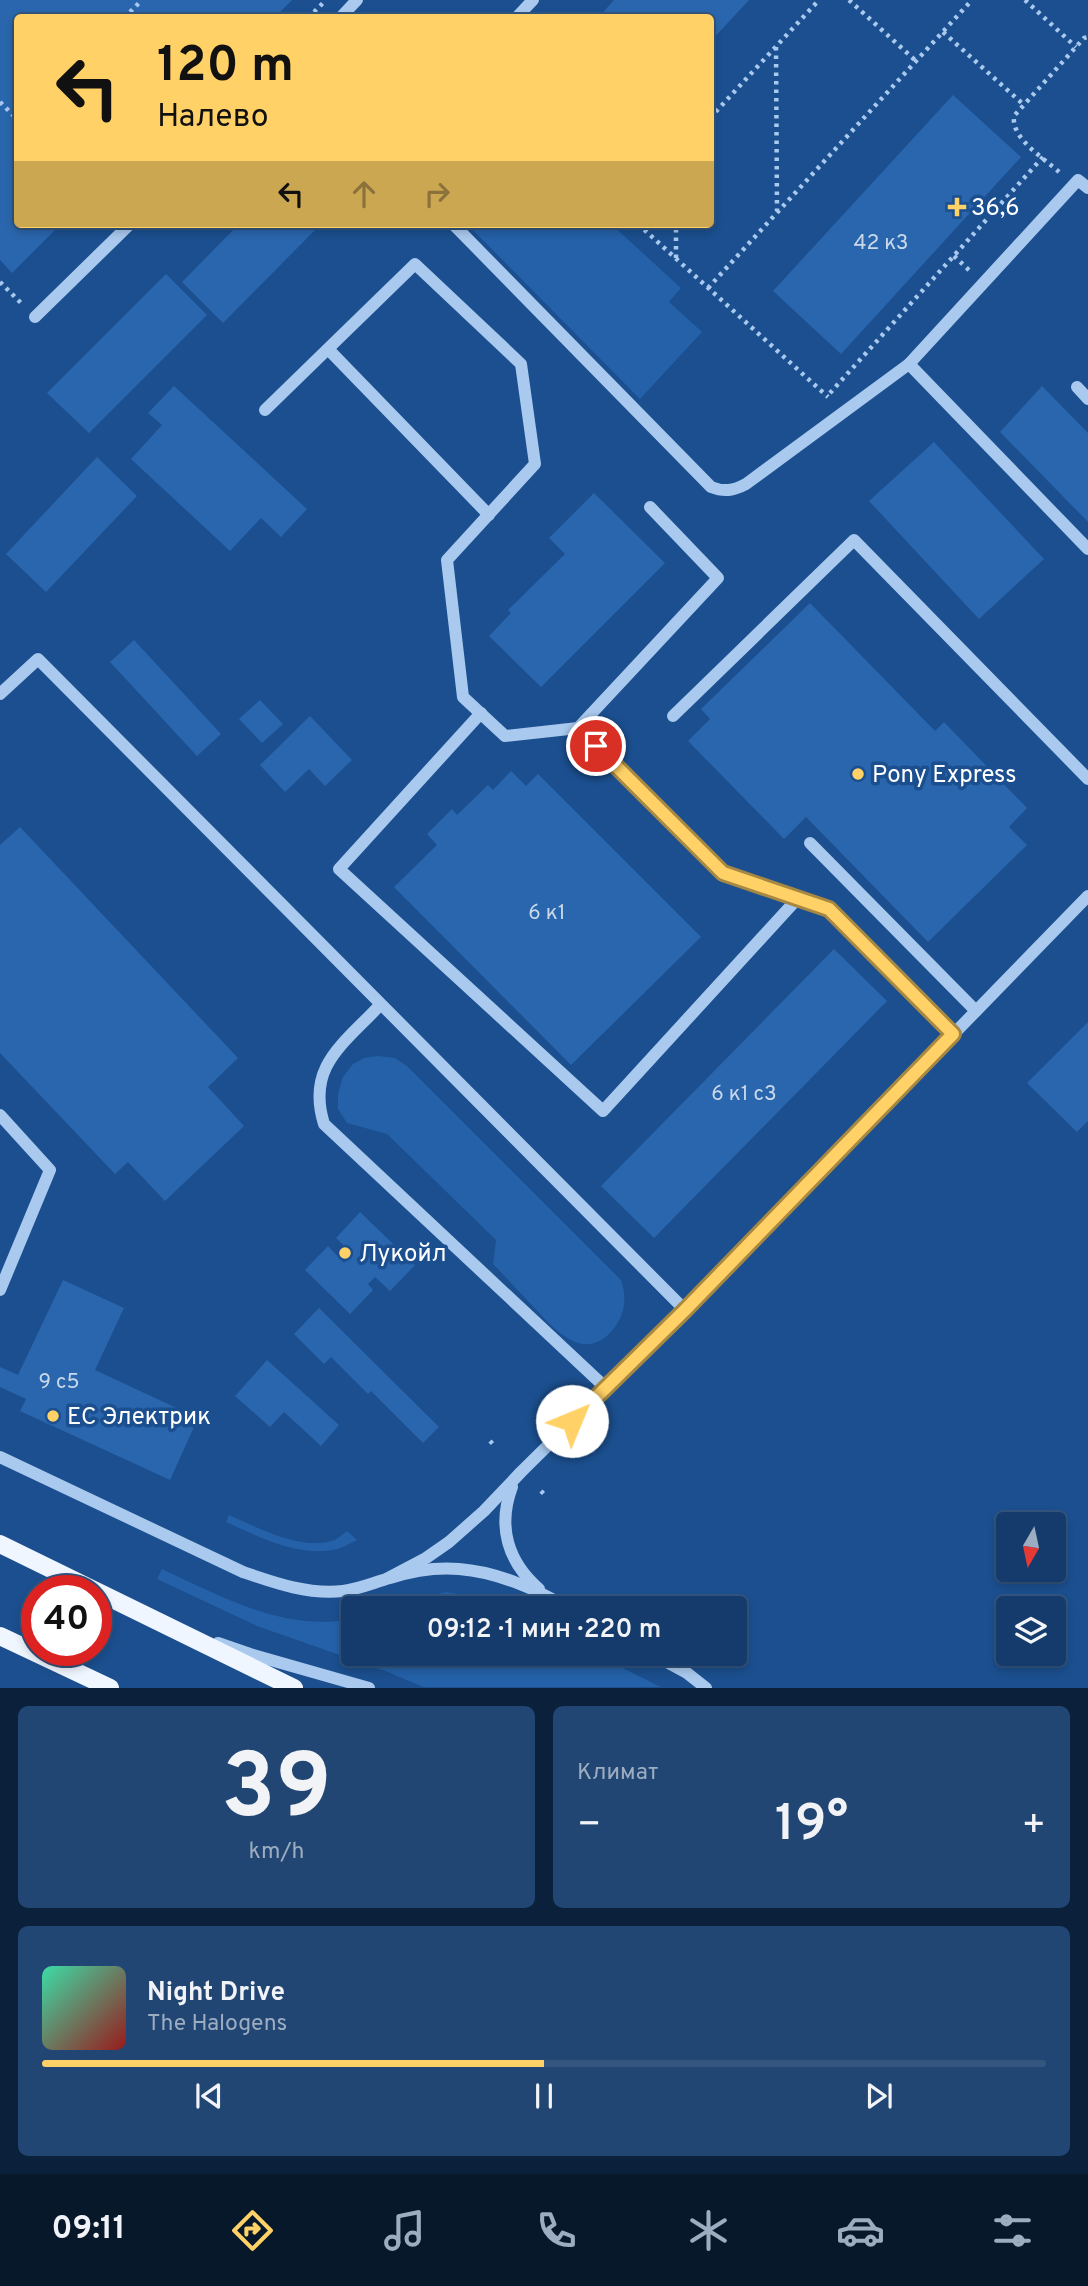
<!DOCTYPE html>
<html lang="ru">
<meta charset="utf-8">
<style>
body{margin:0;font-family:Overpass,sans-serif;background:#214673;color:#f1f3f6;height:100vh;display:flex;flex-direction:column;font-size:26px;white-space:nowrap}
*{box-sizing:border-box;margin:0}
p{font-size:23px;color:#9dadc1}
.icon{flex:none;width:38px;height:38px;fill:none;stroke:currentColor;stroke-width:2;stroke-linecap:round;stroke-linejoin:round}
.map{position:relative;height:1688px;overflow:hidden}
.sheet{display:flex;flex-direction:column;gap:18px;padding:18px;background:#0b203b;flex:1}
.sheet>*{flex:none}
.hud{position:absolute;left:14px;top:14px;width:700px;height:214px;border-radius:7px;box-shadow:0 4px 10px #0003,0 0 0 2px #33557e;background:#ffd166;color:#111;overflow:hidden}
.needle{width:46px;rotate:189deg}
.fabs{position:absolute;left:996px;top:1512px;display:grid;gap:14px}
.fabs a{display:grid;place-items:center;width:70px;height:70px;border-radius:7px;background:#143b6b;box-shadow:0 4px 10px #0003,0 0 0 2px #33557e;font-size:35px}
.speed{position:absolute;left:21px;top:1575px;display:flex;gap:14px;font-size:35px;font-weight:700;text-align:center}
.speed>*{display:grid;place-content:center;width:91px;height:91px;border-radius:50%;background:#143b6b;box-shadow:0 4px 10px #0003,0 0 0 2px #33557e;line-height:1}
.speed .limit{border:10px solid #d22;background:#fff;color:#111}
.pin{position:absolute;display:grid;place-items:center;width:60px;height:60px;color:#fff;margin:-30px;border:4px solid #fff;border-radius:50%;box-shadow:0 2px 7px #0007}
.me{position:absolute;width:77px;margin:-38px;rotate:45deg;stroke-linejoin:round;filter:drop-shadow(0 0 5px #0008)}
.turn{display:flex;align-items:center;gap:24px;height:147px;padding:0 28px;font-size:32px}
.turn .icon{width:91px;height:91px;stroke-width:2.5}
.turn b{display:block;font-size:49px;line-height:60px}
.lanes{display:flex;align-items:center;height:66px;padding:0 28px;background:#0003;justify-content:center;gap:35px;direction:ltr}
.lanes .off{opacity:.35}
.big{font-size:52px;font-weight:600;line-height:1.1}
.sheet .widget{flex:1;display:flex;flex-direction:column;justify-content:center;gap:10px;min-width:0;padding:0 24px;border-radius:10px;background:#214673}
.sheet .dial{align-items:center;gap:0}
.dial b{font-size:91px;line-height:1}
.song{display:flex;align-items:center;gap:21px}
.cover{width:84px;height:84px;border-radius:10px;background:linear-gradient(135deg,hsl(160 70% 55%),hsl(0 70% 35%))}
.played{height:7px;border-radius:4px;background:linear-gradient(90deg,#ffd166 50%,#33557e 50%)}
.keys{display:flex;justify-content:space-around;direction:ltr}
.heat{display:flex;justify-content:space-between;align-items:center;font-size:38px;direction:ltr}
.sheet .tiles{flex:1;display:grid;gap:18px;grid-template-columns:1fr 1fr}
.widget:last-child{grid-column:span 2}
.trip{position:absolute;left:341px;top:1596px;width:406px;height:70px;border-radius:7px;background:#143b6b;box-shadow:0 4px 10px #0003,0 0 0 2px #33557e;font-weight:600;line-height:70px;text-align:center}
.menu{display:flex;height:112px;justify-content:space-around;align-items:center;background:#08182b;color:#9dadc1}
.menu .icon{width:49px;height:49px}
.menu .on{color:#ffd166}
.menu b{font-size:32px;color:#f1f3f6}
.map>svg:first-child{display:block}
.green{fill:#2461a8}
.building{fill:#2a66ad}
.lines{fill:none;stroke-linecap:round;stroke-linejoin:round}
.path{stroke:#a9c9ee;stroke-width:4.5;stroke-dasharray:3.5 5;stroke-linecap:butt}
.minor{stroke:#a9c9ee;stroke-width:12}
.major{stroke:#f0f6ff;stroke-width:18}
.route-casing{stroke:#a68842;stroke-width:18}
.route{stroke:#ffd166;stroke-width:12}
.poi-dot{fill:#ffd166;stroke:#1b4f8f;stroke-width:2.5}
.labels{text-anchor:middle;stroke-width:7;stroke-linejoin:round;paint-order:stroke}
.number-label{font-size:21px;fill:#cad9ea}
.poi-label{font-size:24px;fill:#fff;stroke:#1b4f8f;text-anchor:start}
</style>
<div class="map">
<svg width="1088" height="1688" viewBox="0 0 1088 1688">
<rect width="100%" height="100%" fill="#1b4f8f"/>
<g class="green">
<polygon points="467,224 611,224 681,288 669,302 702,332 640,399"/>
<path d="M378 1056 395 1058 407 1066 621 1280C627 1297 625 1313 615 1327 585 1367 553 1328 531 1304 518 1291 506 1277 493 1264L496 1240 387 1134 347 1123 338 1109V1094L343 1077 353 1064 364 1058Z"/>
<path d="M229 1515C257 1527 303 1552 334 1540 338 1539 343 1534 347 1531L357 1540C350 1543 343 1548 337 1549 299 1558 259 1537 226 1522Z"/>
<path d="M162 1569C223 1597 284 1632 353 1619L354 1654H594L661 1687H423L388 1672 257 1626 157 1579Z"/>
<polygon points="446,1592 477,1597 503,1608 393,1608 415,1599"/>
</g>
<g class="building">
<polygon points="0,0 292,0 274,18 18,18 18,224 61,224 12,273 0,260"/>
<polygon points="614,0 749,0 710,42 710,18 598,18"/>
<polygon points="953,95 1021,157 841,354 773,291"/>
<polygon points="239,224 321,224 223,323 182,282"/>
<polygon points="166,274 207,315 89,433 47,393"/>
<polygon points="174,386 307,509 281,537 261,518 230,551 131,459 162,425 148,413"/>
<polygon points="1042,386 1088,433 1088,522 1000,432"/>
<polygon points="934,442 1044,559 979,619 869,501"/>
<polygon points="97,457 137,496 46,592 6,554"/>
<polygon points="594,493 665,563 541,687 489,636 511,613 508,610 565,554 549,538"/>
<polygon points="810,603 935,731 944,722 1027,808 1009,827 1027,845 928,942 806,817 784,839 688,741 710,719 701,709"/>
<polygon points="134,640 221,734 197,756 110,662"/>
<polygon points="260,700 283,724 262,743 239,719"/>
<polygon points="310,716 352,760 325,786 309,769 285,792 260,765"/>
<polygon points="511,771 526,786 538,774 701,937 571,1065 394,887 437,845 427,834 452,809 457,815 488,785 493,790"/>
<polygon points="20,827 238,1058 208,1087 244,1126 165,1201 128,1162 115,1174 0,1053 0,845"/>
<polygon points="834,949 887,1001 654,1238 601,1186"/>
<polygon points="1088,1022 1088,1121 1077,1132 1027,1083"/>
<polygon points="360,1212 415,1265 390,1291 375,1277 368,1284 373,1290 350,1314 305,1270 328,1246 344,1263 353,1254 336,1238"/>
<polygon points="63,1280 124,1308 95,1370 198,1418 170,1480 20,1411 26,1399 0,1387 0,1367 18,1375"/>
<polygon points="319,1308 439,1427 423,1443 371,1391 368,1394 331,1357 324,1364 294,1334"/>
<polygon points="267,1360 339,1425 321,1446 284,1412 270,1427 235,1396"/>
</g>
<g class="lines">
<g class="path">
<polyline points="849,0 916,61"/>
<polyline points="1025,0 1076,47"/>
<polyline points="124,18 142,0"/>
<polyline points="308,18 323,3"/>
<polyline points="943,32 1024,105"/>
<polyline points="776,47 777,211"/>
<polyline points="0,102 18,120"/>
<polyline points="710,118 819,0"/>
<path d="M1059 172C1044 158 1011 139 1014 116L1084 38 1088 37"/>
<polyline points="638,224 828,397"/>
<polyline points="954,256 970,271"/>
<polyline points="676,258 676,224"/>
<polyline points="0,282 22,304"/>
<polyline points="708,288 972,0"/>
<polyline points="830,393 1043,157"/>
<polyline points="490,1441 495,1446"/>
<polyline points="541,1491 544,1494"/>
</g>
<g class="minor">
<polyline points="340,18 357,0"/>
<polyline points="516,18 533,0"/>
<path d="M453 224 711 487C724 492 733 491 746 484L909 364 1088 549"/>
<polyline points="35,317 130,224"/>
<polyline points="328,349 489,515"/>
<polyline points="909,364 1078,180 1088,188"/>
<polyline points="1077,387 1088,399"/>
<polyline points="265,410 415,264 521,364 535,464 447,560 463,697 505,736 578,728"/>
<polyline points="650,507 718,578 578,728 723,873 829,909 953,1034"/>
<polyline points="0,694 38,659 685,1310"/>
<polyline points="481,713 339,869 603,1111 798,898"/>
<polyline points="673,716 854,540 1088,779"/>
<polyline points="810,843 976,1011"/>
<path d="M380 1005C344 1044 306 1066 324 1124L606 1388"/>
<polyline points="0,1115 50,1170 0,1290"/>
<path d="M0 1457 243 1572C275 1583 309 1595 343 1591 359 1589 375 1582 390 1578 412 1571 436 1567 459 1569 498 1572 535 1589 569 1608"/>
<path d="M512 1487C497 1527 508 1562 539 1589"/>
<polyline points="388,1578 426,1558 449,1542 484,1511 521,1472 685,1310 1088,896"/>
<polyline points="218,1643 250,1654 369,1688"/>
<polyline points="652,1654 687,1673 706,1688"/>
</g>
<g class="major">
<polyline points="0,1544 294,1688"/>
<polyline points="0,1636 110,1688"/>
</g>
</g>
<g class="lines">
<defs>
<polyline id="route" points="572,1421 685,1310 953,1034 829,909 723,873 596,746"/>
</defs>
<use href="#route" class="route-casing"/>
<use href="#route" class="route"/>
</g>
<g class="poi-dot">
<path d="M953.5 196.5h7v7h7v7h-7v7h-7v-7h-7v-7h7z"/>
<circle cx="858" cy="774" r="7"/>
<circle cx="345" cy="1253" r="7"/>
<circle cx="53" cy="1416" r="7"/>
</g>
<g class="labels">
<g class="number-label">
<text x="881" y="249">42 к3</text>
<text x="547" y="919">6 к1</text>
<text x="744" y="1100">6 к1 с3</text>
<text x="59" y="1388">9 с5</text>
</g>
<g class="poi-label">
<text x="971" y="215">36,6</text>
<text x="872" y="782">Pony Express</text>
<text x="359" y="1261">Лукойл</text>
<text x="67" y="1424">ЕС Электрик</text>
</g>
</g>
</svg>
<div class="fabs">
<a><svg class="needle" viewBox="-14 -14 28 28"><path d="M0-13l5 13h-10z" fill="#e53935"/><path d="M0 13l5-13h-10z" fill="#9dadc1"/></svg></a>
<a><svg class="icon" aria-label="layers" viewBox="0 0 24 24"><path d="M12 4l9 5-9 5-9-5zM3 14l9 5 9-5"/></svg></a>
</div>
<div class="speed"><div class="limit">40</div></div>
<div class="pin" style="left:596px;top:746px;background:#d93025"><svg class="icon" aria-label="arrive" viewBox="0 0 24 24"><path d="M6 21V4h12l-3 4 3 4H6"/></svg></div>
<svg class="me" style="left:572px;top:1421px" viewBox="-20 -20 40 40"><circle r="19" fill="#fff"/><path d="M0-13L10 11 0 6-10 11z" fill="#ffd166"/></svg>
<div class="trip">09:12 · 1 мин · 220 m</div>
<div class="hud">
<div class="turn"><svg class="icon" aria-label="left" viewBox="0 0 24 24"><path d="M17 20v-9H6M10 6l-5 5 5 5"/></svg><div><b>120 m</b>Налево</div></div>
<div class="lanes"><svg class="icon" aria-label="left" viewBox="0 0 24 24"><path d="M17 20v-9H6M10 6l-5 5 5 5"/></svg><svg class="icon off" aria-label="ahead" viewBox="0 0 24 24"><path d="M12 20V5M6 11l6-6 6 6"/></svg><svg class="icon off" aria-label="right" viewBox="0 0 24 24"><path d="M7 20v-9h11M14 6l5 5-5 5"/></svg></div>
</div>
</div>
<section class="sheet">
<div class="tiles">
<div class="widget dial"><b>39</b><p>km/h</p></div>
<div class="widget"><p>Климат</p>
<div class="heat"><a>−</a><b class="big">19°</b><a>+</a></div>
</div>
<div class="widget">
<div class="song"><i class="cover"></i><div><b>Night Drive</b><p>The Halogens</p></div></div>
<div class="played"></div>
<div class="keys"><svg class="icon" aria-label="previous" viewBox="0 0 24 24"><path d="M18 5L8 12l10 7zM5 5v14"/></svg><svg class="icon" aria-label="pause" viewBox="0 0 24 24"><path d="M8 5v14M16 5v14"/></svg><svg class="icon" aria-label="next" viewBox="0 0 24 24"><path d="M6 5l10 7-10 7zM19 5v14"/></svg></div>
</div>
</div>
</section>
<nav class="menu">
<b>09:11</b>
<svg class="icon on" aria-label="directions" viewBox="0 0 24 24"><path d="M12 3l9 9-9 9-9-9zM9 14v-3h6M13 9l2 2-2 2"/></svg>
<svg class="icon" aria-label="music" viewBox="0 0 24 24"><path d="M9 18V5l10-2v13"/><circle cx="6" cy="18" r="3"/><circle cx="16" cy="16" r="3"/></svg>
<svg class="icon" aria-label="phone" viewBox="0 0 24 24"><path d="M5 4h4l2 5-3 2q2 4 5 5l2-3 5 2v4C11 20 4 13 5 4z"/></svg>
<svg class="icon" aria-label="climate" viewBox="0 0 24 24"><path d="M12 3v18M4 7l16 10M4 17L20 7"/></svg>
<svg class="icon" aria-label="car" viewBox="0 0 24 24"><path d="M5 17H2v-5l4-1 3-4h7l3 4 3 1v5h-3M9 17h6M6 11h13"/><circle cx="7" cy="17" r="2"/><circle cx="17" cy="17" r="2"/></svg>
<svg class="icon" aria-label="filters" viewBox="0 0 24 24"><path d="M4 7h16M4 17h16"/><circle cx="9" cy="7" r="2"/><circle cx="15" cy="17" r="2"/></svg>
</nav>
